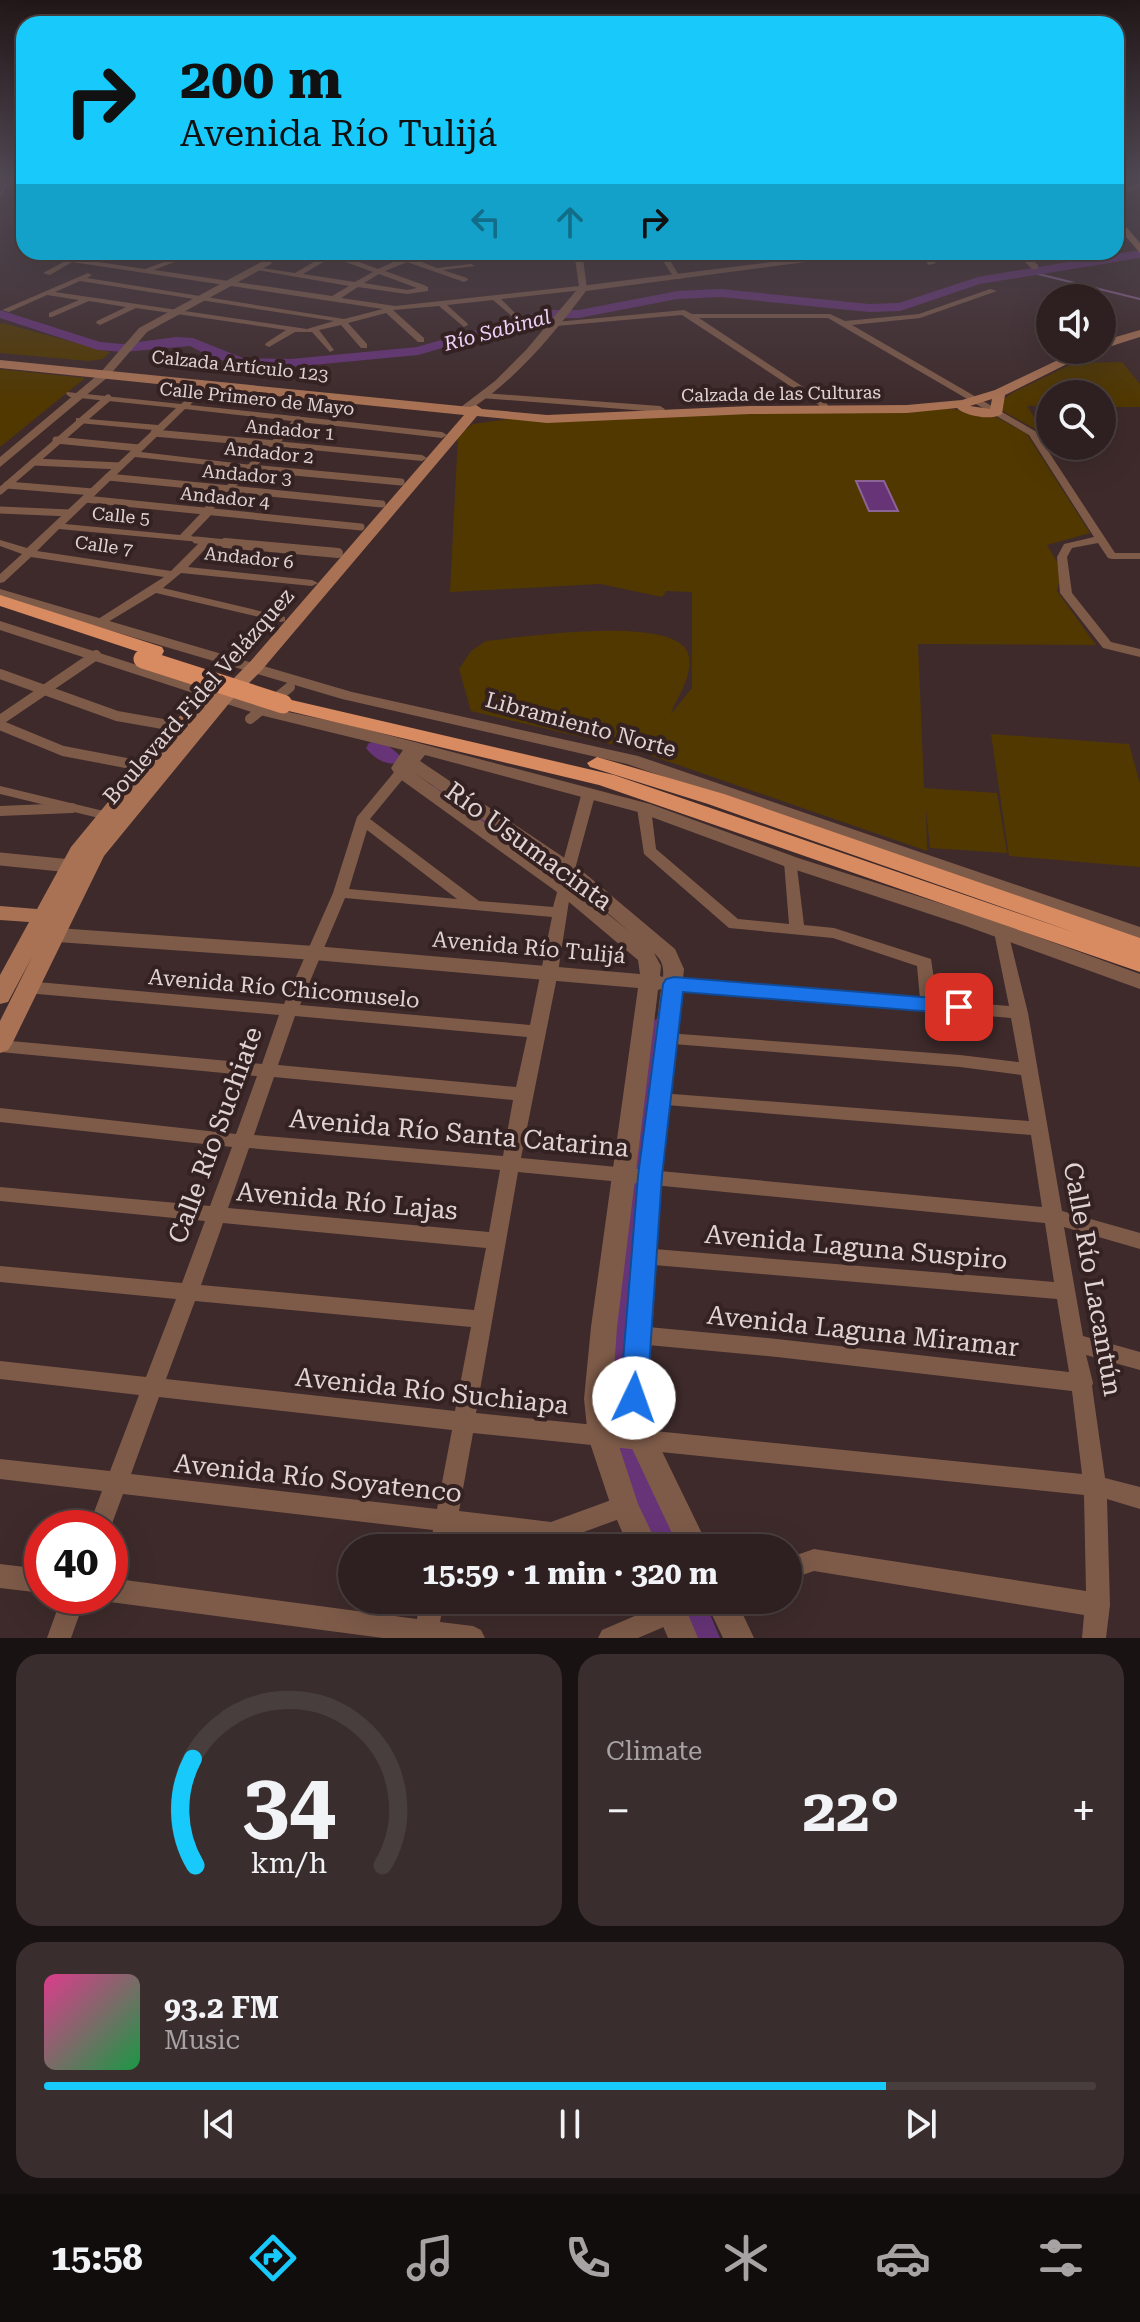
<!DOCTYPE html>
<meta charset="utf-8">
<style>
body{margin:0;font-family:"Roboto Serif",serif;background:#3a2d2d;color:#f1f3f6;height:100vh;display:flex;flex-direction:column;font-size:30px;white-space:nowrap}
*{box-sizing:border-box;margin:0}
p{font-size:26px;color:#a7a3a5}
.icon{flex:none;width:44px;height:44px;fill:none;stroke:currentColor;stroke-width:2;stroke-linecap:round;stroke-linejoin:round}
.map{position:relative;height:1638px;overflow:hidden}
.drawer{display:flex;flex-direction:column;gap:16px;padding:16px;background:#191212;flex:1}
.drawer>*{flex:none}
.banner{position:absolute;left:16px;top:16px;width:1108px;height:244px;border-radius:24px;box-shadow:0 8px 32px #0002,0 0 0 2px #493e3e;background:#18cafc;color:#111;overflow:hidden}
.tools{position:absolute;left:1036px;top:284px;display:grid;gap:16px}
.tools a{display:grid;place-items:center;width:80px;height:80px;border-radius:50%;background:#2e2020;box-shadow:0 8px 32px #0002,0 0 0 2px #493e3e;font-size:40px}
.speed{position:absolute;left:24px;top:1510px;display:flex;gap:16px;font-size:40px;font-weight:700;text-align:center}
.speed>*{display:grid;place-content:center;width:104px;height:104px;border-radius:50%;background:#2e2020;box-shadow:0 8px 32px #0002,0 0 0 2px #493e3e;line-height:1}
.speed .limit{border:12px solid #d22;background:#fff;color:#111}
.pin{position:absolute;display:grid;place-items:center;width:68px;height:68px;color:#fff;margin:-34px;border-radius:16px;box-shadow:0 4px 12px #0006}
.me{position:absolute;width:88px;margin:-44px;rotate:3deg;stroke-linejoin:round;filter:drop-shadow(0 0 6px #0008)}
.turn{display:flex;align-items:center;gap:28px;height:168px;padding:0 32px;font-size:36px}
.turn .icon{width:104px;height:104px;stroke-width:2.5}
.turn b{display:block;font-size:56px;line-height:68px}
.lanes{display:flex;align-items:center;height:76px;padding:0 32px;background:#0003;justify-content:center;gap:40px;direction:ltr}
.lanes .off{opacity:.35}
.big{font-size:60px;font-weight:700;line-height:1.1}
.drawer .tile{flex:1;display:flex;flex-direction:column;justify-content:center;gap:12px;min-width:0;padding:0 28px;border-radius:24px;background:#3a2d2d}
.drawer .dial{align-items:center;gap:0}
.dial svg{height:208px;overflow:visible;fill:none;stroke:#493e3e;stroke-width:7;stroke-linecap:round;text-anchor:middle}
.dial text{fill:#f1f3f6;stroke:none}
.song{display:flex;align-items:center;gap:24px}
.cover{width:96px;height:96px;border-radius:12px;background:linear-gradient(135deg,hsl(330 70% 55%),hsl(140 70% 35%))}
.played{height:8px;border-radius:4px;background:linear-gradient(90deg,#18cafc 80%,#493e3e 80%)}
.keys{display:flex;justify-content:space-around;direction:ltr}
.heat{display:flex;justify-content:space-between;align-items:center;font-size:44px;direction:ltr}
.drawer .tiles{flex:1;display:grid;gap:16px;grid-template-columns:1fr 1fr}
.tile:last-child{grid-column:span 2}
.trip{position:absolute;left:338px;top:1534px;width:464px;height:80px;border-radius:40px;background:#2e2020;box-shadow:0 8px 32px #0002,0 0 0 2px #493e3e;font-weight:700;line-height:80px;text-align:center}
.dock{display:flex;height:128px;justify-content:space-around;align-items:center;background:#120d0d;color:#a7a3a5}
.dock .icon{width:56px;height:56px}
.dock .on{color:#18cafc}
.dock b{font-size:36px;color:#f1f3f6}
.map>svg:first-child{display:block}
.green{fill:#513800}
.water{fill:#673478;stroke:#8c6493;stroke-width:2}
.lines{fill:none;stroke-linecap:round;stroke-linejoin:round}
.stream{stroke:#8c6493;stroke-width:2}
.river{fill:#673478;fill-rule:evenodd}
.pedestrian-far2{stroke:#7e5b49;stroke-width:7}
.pedestrian-far1{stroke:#7e5b49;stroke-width:10}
.pedestrian{stroke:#7e5b49;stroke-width:13}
.minor{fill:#7e5b49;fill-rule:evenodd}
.tertiary{fill:#7e5b49;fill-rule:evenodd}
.secondary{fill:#a97254;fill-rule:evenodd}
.trunk{fill:#d88a60;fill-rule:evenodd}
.pedestrian-bridge{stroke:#7e5b49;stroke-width:10}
.trunk-bridge{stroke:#d88a60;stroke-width:19}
.route{fill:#1a73e8;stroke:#114b97;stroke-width:2}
.labels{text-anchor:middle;stroke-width:8;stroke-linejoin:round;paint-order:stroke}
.far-street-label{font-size:18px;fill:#e1d3d3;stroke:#342121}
.far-water-label{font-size:20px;font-style:italic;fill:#eed2f9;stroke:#342121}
.street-label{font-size:22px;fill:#e1d3d3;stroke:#342121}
.near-street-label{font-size:26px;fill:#e1d3d3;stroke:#342121}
</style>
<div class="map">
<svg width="1140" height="1638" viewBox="0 0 1140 1638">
<rect width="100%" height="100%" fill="#3e2a2b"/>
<g class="green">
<polygon points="0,324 2,323 110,352 103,359 88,361 0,353"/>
<polygon points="1122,362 1140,384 1140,407 1102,407 1102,394 1050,394 1050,405 1027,406 1046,435 1001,410 999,403 1012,393 1074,363"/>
<polygon points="0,369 85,378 0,447"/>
<path d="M947 408 994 416 1027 434 1090 533 1047 545 1062 570 1057 591 1096 645 918 644 924 788 997 793 1007 853 930 848 926 809 927 851 632 749 471 711 459 669 471 651 486 641C519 638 683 612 689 657 692 679 677 696 671 714L692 688V592L666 591 662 597 600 584 450 592 458 435 473 424 509 419Z"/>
<polygon points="991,734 1129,744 1140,784 1140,867 1009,856"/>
</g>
<polygon class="water" points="856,481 884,481 898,511 869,511"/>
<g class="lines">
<g class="stream">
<polyline points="0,196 6,185 24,179"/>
<polyline points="1026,271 1140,299"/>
</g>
<g class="river">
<polygon points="1140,250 1140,258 980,284 900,311 869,312 721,297 677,299 579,318 546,318 418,355 291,367 242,366 211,357 190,346 123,352 98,350 0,318 0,310 100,342 123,344 176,337 193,338 243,358 291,359 417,347 545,310 579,310 677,291 721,289 869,304 899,303 978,277"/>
<path d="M377 741 385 743 403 758 400 763C387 766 374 759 366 748L369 743Z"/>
<polygon points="439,785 447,787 564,862 568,868 564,874 546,874 431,797 427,792 431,787"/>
<polygon points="657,1019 667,1022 671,1029 654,1161 647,1170 652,1179 629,1412 640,1452 682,1548 642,1548 602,1452 593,1412 620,1179 627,1170 622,1161 643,1029 647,1022"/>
<polygon points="664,1600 704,1600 720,1638 680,1638"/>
</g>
<g class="pedestrian-far2">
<polyline points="154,433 275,444"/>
<polyline points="56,440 139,448"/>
<polyline points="34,462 120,466"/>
<polyline points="252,468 401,482"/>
<polyline points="108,477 382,504"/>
<polyline points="7,485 93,492"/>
<polyline points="0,491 108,398"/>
<polyline points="85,499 361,527"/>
<polyline points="0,510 70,513"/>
<polyline points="204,513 298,420"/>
<polyline points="196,540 247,545"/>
</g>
<g class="pedestrian-far1">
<polyline points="225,543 338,553"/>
<polyline points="0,674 117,716 180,727"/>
<polyline points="0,720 96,655"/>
<polyline points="0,725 63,751 147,767"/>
<polyline points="0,811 72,808"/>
</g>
<polyline class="pedestrian" points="0,859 71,866"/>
<g class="minor">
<polygon points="0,180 10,182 0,184"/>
<polygon points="1116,185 1136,188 1133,190 1116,189"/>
<path d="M134 252C148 252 169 257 180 255 187 255 192 252 200 252L154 270 332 296 349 286 251 269 255 267 295 273 326 255 321 252H332L378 269 400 259 383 252H394L407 257 427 252H514L510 254H457L418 258 414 259 437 268 471 264 475 266 443 270 467 278 468 280 464 282 407 262 385 271 424 285 428 287V291L407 294 358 287 341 298 395 306 579 286 574 252H582L587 288 583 290 501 299 517 315 513 317 493 300 447 305 467 323 468 325 464 327 439 306 393 310 424 338V342H418L386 313 348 323 367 344V348H361L341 325 319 330 334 350 330 352 312 332H295L269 347 265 345 266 343 286 330 136 308 100 325 96 323 97 321 126 307 89 301 52 317H49V313L79 300 47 295 9 312 2 310 88 273 92 275 87 278 344 319 383 309 72 262 50 275 43 273 71 258 145 269 172 259ZM332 257 373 272 355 282 303 274ZM379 274 417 288 407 290 364 283ZM80 281 334 321 307 329 55 292Z"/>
<polygon points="657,252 665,252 681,279 675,279"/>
<polygon points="917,252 925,252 936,263 929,265"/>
<polygon points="1015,252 1023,252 1038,265 1038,269 1032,269"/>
<polygon points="990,289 997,291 920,318 852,325 1035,431 1115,553 1140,553 1140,559 1112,559 1108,558 1098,543 1072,548 1067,557 1072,593 1111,642 1140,649 1140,657 1103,648 1060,593 1057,557 1064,544 1094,537 1029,435 828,318 699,318 826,402 830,410 825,413 822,412 819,405 682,315 556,326 552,324 556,322 684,310 692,314 830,314 845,321 919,314"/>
<polygon points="206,382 210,385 209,387 190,405 442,432 447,435 442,438 185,409 141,452 252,465 255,466 255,470 135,457 65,524 180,535 203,511 211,511 211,515 191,536 200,538 200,542 59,529 37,551 171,571 203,539 211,539 211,543 188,567 312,580 318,583 312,586 181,573 163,588 285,617 285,621 281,622 156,593 103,625 95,625 95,621 164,577 31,557 4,582 0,583 0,574 22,554 0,546 0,540 27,548 153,430 79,423 76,422 76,418 158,425 176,408 70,397 66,394 67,392 181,404"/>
<polygon points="484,393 660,406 665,409 660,412 481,398 481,394"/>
<polygon points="275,441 422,455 427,458 422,461 272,446 270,444"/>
<path d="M410 758 417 762 370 819 479 901 553 907 559 885H569L571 888 558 972 521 1158 1042 1207 1031 1135 654 1104 651 1099 654 1094 660 1093 1029 1121 1021 1075 960 1067 661 1043 659 1039 661 1035 667 1033 960 1055 1019 1062 1011 1018 668 988 666 984 668 980 674 978 920 999 917 966 833 938 729 928 644 854 637 808 639 805 644 804 651 808 656 849 738 919 789 924 784 862 791 857 796 859 804 925 834 928 931 959 937 1000 1009 1006 994 932 997 928H1007L1028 1013 1062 1211 1140 1233V1249L1064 1227 1083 1336 1140 1352V1370L1086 1355 1093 1383 1092 1386 1105 1478 1140 1487V1509L1107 1499 1110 1605 1106 1638H1082L1084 1615 814 1571 788 1580V1558L814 1549 1086 1591 1084 1495 473 1433 459 1511 551 1522 625 1495 633 1498 636 1506 633 1514 551 1544 455 1533 452 1548H430L433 1530 123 1494 110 1529 88 1528 102 1491 0 1479V1459L110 1471 139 1395 0 1379V1361L146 1377 176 1299 0 1282V1266L182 1283 205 1221 0 1201V1187L210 1206 232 1147 0 1122V1108L236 1134 257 1076 0 1052V1040L262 1064 279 1015 26 993 20 991 18 987 20 983 26 981 284 1004 333 893 357 817 405 759ZM367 830 457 899 349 889ZM345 898 552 917 530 1025 300 1005ZM295 1016 527 1037 516 1087 278 1065ZM274 1077 513 1100 503 1156 254 1135ZM249 1148 500 1170 489 1232 228 1208ZM518 1172 1045 1223 1054 1282 642 1248 635 1250 632 1256 635 1262 642 1264 1057 1299 1069 1372 777 1339 637 1326 630 1329 627 1335 630 1341 637 1344 777 1357 1072 1391 1082 1474 476 1413ZM223 1223 486 1248 474 1310 201 1285ZM195 1301 471 1327 455 1411 166 1379ZM159 1397 452 1430 437 1509 131 1474Z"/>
<polygon points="0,786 112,813 114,816 107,820 0,794"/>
<polygon points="589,788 596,792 575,869 568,874 563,872 561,869 582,792"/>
<polygon points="0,1564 42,1569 42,1593 0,1588"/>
<polygon points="110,1578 417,1619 420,1600 444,1600 440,1622 473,1626 481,1630 485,1638 383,1638 110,1602 101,1596 110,1596"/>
<polygon points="62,1596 86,1596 71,1638 47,1638"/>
<polygon points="672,1600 680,1604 684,1612 680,1620 638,1638 598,1638 602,1630"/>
</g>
<g class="tertiary">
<polygon points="1140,184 1140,188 1116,194 1116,190"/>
<polygon points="261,252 271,252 274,256 271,264 147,332 108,377 0,467 0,457 100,373 139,328 265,260"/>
<path d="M853 252H881L586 291C553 335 517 378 471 409L461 407 495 381 526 350 580 286Z"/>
<polygon points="0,589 352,692 638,756 1140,927 1140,941 627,764 342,699 0,598"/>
<path d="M0 621 274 709 350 725 650 804 798 858 977 915 1140 974V989L963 925 784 866 638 812 425 755 420 761 575 865 675 949 684 969 662 1176 648 1398 657 1441 709 1548H679L629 1442 620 1398 638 1176 661 989 658 990 617 1327 612 1399 616 1437 638 1504 659 1548H629L611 1506 588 1437 584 1399 591 1327 638 988 314 960 43 941 36 939 33 934 36 929 43 927 314 946 640 974 638 960 557 892 396 776 391 768 403 750 264 716 0 630ZM413 772 561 873 631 933 571 884ZM654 953C662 960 664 967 663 977L660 976 661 966Z"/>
<polygon points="652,1600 682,1600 698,1638 668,1638"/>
<polygon points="705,1600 736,1600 754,1638 723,1638"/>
</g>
<g class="secondary">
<polygon points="1116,215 1140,243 1140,253 1116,225"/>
<polygon points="1140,330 1140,337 1102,349 1102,341"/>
<path d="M1079 350H1095L1005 395 1002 414C992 421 965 416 957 408L907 413 750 414 547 423 477 416 261 671 231 701 104 856 12 1044 8 1050 0 1053V1021L32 957 8 1002 0 1004V975L29 922 0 920V906L37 909 71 847 173 723 212 683 218 682 226 686 249 663 464 415 0 368V360L470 407 476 405 482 409 547 415 750 406 907 405 962 400 995 390ZM992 399 990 409 970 406Z"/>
</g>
<g class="trunk">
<polygon points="0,595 162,647 164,651 162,655 148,655 0,606"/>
<polygon points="283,698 614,775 1076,933 708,804 590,767 587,763 597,757 724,794 1140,938 1140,972 599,785 276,708 273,704 276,700"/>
</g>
<polyline class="pedestrian-bridge" points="250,719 290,687"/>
<polyline class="trunk-bridge" points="143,659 283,704"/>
</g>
<linearGradient id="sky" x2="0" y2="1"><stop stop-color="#221718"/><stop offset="0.44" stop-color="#524a55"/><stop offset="1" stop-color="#524a55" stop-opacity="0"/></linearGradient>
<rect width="1140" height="406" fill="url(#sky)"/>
<polygon class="route" points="674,977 959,1000 967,1002 970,1007 967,1012 959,1014 683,992 662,1176 647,1398 643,1406 634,1410 624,1406 620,1398 638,1176 663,984 666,979"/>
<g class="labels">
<g class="far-street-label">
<text transform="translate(240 366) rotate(6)" y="6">Calzada Artículo 123</text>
<text transform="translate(781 394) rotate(-1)" y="6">Calzada de las Culturas</text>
<text transform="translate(257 399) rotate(6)" y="6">Calle Primero de Mayo</text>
<text transform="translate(290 430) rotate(5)" y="6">Andador 1</text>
<text transform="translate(269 453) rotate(6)" y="6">Andador 2</text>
<text transform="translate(247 475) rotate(5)" y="6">Andador 3</text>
<text transform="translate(225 498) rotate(6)" y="6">Andador 4</text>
<text transform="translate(121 516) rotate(5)" y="6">Calle 5</text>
<text transform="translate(104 546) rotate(8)" y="6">Calle 7</text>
<text transform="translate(249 558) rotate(6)" y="6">Andador 6</text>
</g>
<g class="far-water-label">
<text transform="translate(497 330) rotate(-15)" y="7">Río Sabinal</text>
</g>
<g class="street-label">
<text transform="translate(198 696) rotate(-49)" y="8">Boulevard Fidel Velázquez</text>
<text transform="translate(581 724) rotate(15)" y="8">Libramiento Norte</text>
<text transform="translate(529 947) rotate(5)" y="8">Avenida Río Tulijá</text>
<text transform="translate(284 988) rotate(5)" y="8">Avenida Río Chicomuselo</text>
</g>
<g class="near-street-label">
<text transform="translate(529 846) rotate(36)" y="9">Río Usumacinta</text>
<text transform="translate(459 1133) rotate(5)" y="9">Avenida Río Santa Catarina</text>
<text transform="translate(215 1135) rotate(-70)" y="9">Calle Río Suchiate</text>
<text transform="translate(347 1201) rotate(5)" y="9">Avenida Río Lajas</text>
<text transform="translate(856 1247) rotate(5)" y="9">Avenida Laguna Suspiro</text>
<text transform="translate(1093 1279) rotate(80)" y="9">Calle Río Lacantún</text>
<text transform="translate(863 1331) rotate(6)" y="9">Avenida Laguna Miramar</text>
<text transform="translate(432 1391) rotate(6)" y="9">Avenida Río Suchiapa</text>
<text transform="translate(318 1478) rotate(6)" y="9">Avenida Río Soyatenco</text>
</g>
</g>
</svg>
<div class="tools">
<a><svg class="icon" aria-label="sound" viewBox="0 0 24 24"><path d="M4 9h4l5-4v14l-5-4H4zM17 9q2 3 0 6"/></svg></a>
<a><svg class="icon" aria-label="search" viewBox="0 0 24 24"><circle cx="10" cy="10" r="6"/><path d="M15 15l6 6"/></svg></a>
</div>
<div class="speed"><div class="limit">40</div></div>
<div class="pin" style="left:959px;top:1007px;background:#d93025"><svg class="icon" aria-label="arrive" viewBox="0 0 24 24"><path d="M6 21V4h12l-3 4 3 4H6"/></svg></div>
<svg class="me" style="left:634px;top:1398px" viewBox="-20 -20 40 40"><circle r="19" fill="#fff"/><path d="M0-13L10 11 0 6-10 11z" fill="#1a73e8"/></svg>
<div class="trip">15:59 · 1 min · 320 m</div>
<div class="banner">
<div class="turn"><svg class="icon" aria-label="right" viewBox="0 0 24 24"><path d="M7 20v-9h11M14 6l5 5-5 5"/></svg><div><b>200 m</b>Avenida Río Tulijá</div></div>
<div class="lanes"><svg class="icon off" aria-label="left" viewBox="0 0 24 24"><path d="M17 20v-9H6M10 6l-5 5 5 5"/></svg><svg class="icon off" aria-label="ahead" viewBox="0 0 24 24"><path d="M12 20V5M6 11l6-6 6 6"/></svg><svg class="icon" aria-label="right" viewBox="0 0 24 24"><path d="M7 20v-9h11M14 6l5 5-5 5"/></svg></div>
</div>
</div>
<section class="drawer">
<div class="tiles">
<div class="tile dial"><svg viewBox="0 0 100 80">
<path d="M14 69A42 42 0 1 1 86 69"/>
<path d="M14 69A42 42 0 0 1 13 28" stroke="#18cafc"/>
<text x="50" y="56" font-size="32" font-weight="700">34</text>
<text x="50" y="72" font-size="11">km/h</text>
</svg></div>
<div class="tile"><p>Climate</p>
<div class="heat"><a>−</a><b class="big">22°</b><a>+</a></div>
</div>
<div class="tile">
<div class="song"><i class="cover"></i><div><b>93.2 FM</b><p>Music</p></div></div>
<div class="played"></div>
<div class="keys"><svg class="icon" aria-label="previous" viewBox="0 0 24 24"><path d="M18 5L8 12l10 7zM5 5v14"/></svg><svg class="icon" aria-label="pause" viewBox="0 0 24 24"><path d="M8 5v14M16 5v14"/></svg><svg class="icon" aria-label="next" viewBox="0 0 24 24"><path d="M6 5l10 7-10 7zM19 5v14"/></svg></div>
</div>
</div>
</section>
<nav class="dock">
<b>15:58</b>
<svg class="icon on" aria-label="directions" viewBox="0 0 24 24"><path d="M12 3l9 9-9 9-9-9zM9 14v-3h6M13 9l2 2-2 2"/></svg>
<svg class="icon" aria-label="music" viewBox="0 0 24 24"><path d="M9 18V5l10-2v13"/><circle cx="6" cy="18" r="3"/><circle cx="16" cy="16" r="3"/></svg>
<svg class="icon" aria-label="phone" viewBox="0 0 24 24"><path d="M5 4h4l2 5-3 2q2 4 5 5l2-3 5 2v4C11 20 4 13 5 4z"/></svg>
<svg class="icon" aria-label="climate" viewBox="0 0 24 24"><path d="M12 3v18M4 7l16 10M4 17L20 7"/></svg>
<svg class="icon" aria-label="car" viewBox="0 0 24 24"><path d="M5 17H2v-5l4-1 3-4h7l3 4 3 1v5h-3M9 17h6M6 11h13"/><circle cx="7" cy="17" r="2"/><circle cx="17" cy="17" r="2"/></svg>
<svg class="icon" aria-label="filters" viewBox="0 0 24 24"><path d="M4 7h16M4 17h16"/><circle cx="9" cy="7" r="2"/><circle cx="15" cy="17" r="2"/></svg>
</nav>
